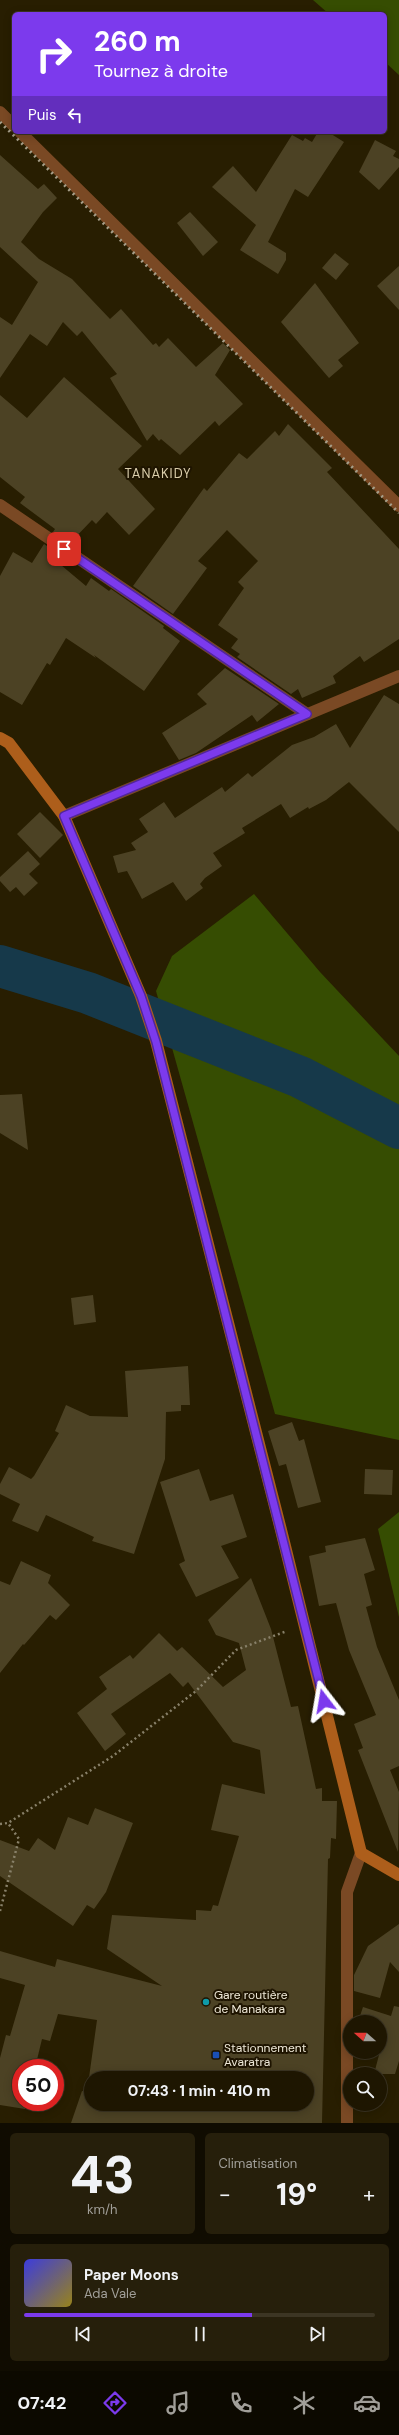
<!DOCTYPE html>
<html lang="fr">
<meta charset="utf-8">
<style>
body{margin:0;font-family:"DM Sans",sans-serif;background:#261f0b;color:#f1f3f6;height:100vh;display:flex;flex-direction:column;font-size:15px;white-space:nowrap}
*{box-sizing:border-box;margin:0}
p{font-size:13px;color:#a19f99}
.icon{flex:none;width:22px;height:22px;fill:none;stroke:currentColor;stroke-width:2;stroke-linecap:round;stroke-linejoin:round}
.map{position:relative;height:2123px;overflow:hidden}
.panel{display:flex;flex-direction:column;gap:10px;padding:10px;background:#100c01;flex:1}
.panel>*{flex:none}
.guide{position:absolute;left:12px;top:12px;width:375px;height:122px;border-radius:6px;box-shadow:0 2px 10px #0003,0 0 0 1px #3c3523;background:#7c3aed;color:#fff;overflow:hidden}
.needle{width:26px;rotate:291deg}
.buttons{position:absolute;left:343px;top:2015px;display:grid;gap:8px}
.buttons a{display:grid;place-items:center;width:44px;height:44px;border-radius:50%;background:#1e1601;box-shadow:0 2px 10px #0003,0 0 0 1px #3c3523;font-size:20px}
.speed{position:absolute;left:12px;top:2059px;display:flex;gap:8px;font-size:20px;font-weight:700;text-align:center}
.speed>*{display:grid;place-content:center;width:52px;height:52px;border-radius:50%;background:#1e1601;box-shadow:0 2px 10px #0003,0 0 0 1px #3c3523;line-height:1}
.speed .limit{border:6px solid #d22;background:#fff;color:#111}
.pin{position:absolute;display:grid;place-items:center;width:34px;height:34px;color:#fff;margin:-17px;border-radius:8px;box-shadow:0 2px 6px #0006}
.me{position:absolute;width:44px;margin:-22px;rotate:346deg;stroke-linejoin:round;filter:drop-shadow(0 0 3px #0008)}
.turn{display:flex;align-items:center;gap:14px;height:84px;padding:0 16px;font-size:18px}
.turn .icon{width:52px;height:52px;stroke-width:2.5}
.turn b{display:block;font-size:28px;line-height:34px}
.then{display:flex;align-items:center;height:38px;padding:0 16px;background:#0003;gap:8px;font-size:15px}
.big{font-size:30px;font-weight:700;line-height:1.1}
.panel .card{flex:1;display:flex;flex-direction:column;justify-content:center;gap:6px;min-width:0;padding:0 14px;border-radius:6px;background:#261f0b}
.panel .dial{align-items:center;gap:0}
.dial b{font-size:52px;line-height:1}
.song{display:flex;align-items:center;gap:12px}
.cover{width:48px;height:48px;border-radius:6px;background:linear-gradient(135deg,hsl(240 70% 55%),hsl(50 70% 35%))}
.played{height:4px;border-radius:2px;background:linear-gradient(90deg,#7c3aed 65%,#3c3523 65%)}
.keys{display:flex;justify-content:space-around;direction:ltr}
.heat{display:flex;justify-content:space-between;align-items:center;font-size:22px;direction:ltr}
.panel .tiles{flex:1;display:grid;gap:10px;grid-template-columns:1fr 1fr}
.card:last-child{grid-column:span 2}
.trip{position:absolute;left:84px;top:2071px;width:230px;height:40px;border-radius:20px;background:#1e1601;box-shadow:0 2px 10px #0003,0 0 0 1px #3c3523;font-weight:700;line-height:40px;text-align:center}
.dock{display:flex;height:64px;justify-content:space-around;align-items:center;background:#0c0900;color:#a19f99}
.dock .icon{width:28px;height:28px}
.dock .selected{color:#7c3aed}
.dock b{font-size:18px;color:#f1f3f6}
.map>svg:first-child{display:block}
.green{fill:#364d02}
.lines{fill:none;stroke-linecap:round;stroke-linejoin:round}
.river{stroke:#16394a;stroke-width:42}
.building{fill:#4c4224;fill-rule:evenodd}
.path{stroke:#888069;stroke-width:2.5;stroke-dasharray:2 3;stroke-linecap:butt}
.street{stroke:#7a4924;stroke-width:12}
.secondary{stroke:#ad5e1b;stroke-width:12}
.rail{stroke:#a69e89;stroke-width:3;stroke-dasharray:2 4;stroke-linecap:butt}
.route-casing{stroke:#51269a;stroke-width:10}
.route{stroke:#7c3aed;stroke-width:7}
.culture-dot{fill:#0f9aa8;stroke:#1e1400;stroke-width:1.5}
.transit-dot{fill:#1a4fb4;stroke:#1e1400;stroke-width:1.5}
.labels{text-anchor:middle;stroke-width:4;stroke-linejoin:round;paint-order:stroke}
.poi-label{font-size:12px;fill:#eee8d7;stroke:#1e1400;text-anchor:start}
.neighbourhood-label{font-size:13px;letter-spacing:1px;fill:#dacdab;stroke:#1e1400}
</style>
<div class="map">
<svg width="399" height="2123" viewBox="0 0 399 2123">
<rect width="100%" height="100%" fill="#281e01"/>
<g class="green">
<polygon points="313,0 399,0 399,75 385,62 385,14 329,14"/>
<polygon points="254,894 320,972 399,1056 399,1440 275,1414 156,991 172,956"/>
<polygon points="399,1512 399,1617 378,1529"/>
</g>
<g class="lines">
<polyline class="river" points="0,966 88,993 300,1077 399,1128"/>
</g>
<g class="building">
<polygon points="318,132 328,132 344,142 308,197 295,189 268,242 286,253 286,260 278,274 240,250 256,225 212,187 233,166 256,192 292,135 303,141 305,138 312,142"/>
<polygon points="375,140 396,151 393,156 399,159 399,167 379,190 359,172"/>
<polygon points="0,155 38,189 44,184 57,198 43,212 21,242 39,259 72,279 110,319 121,309 153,345 156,343 159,347 168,338 196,367 223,343 230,350 215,375 243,404 219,426 215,421 180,455 161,439 159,441 153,434 147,441 110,378 117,374 82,331 77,336 63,322 47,346 30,334 0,378 0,317 12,325 38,282 0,247"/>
<polygon points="190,212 218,242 203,256 177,223"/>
<polygon points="335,253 349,264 336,280 322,268"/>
<polygon points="399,266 399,310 377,286"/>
<polygon points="315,283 359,343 338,360 343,366 329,378 281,322"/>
<polygon points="64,377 142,446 118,469 155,509 129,535 107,512 96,524 92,520 70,543 53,532 55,529 20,503 25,497 0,477 0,395 27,418"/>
<polygon points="288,424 332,468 327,472 399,549 399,639 364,662 360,656 333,676 336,683 302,698 298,689 291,694 237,657 240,654 231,648 238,639 218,625 244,588 238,582 258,561 227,530 198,561 207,568 173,614 133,586 204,488 207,491 239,453 247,459 275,431 279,436"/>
<polygon points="44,544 60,555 55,560 86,586 91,578 109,591 111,589 164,626 163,628 180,641 144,691 94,655 96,658 66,638 50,665 47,663 22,705 0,692 0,576 13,552 32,563"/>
<polygon points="225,668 279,704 257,722 252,715 196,753 179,760 162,733 207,704 197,694"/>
<polygon points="384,695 399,704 399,832 349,782 326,800 309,809 308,807 290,818 281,804 242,828 245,833 213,853 222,866 205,878 200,884 203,888 186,901 173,882 142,899 127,871 118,873 113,856 136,850 131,843 148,832 139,819 164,802 175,818 222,787 225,792 248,773 252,777 292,745 314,737 336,724 350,748"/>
<polygon points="40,812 63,835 40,858 17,834"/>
<polygon points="28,851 40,864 29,874 38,883 24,896 16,887 10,892 0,881 0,877"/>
<polygon points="22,1094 28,1150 0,1133 0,1095"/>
<polygon points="93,1295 96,1322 74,1325 71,1298"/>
<polygon points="188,1366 190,1405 181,1405 181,1411 166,1412 165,1459 134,1554 92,1541 94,1537 46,1515 38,1532 12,1521 20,1504 0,1494 0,1484 9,1467 31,1479 34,1476 59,1433 55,1431 66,1405 90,1416 128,1417 125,1371"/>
<polygon points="292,1422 299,1441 304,1439 321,1502 298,1508 286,1464 279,1466 268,1431"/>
<polygon points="199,1469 210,1501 233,1494 247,1537 221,1546 239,1578 196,1597 179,1564 185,1561 160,1482"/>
<polygon points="365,1469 393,1470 392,1495 364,1494"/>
<polygon points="365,1538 375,1570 364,1574 372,1605 366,1607 377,1647 399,1700 399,1766 390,1770 399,1792 398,1852 358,1750 363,1748 354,1724 376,1715 349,1650 336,1603 319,1606 309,1556 326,1552 325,1546"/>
<polygon points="21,1561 51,1575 48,1583 70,1605 56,1620 50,1615 24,1645 23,1644 0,1673 0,1581 10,1585"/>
<path d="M251 1578 271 1629 291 1707 298 1706 316 1789 322 1788V1801H337L336 1839 331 1838 330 1858 328 1859 322 2123H71L82 2091 87 2092 97 2020 58 2014 50 2041 42 2039 35 2068H21V2102H26L25 2109 0 2105V2058L6 2035 10 2036 25 1985 0 1978V1951L55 1967 57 1959 162 1986 107 1949 112 1915 196 1920V1910L211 1911 213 1905 218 1906 239 1836 211 1830 222 1784 265 1794 260 1750 233 1742 188 1682 183 1687 170 1673 111 1714 126 1734 105 1751 77 1713 107 1689 99 1677 130 1655 133 1659 159 1633 177 1651 182 1647 223 1687 246 1670 239 1643 216 1635 208 1620ZM91 2078H307V2104H91Z"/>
<polygon points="95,1808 133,1823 106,1892 94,1909 87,1905 73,1926 0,1876 0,1840 29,1851 38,1838 55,1850 68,1817 88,1825"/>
<polygon points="399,1924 399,1972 390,1962 380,1998 354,1991 354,1975 368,1946"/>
<polygon points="394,2006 399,2007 399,2061 395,2074 374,2074 379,2055 370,2052 380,2052 380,2022 358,2022 363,2007 391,2016"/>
</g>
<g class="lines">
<g class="path">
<polyline points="0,1824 8,1823 113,1756 196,1691 236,1650 287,1631"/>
<polyline points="0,1911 19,1839 8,1823"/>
</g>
<g class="street">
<polyline points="0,112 14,126"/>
<polyline points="20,132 399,506"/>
<polyline points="0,505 307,714"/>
<polyline points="64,816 399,676"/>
<polyline points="347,2123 347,1892 361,1853"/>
</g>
<polyline class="secondary" points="0,738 9,743 64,816 141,996 156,1041 281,1530 361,1853 399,1875"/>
<polyline class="rail" points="0,122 399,513"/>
</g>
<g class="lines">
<defs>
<polyline id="route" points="64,549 307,714 64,816 141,996 156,1042 324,1701"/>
</defs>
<use href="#route" class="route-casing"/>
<use href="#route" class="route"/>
</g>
<circle class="culture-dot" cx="206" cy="2002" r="4"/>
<rect class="transit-dot" x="212" y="2051" width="8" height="8" rx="2"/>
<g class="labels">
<g class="poi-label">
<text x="214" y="1999">Gare routière<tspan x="214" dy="14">de Manakara</tspan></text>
<text x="224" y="2052">Stationnement<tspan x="224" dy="14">Avaratra</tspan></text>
</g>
<g class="neighbourhood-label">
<text x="158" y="478">TANAKIDY</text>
</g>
</g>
</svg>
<div class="buttons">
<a><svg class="needle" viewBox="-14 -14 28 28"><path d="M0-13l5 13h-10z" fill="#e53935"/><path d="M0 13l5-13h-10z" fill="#a19f99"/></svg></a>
<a><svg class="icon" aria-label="search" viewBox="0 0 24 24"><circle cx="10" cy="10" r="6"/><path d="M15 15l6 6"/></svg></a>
</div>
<div class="speed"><div class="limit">50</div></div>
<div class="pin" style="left:64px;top:549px;background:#d93025"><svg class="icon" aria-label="arrive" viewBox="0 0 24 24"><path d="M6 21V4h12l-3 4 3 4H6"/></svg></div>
<svg class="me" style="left:324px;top:1701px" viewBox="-20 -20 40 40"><path d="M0-17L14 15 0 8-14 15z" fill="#7c3aed" stroke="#fff" stroke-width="4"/></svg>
<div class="trip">07:43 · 1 min · 410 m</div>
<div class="guide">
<div class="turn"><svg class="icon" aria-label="right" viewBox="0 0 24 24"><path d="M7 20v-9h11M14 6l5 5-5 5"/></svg><div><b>260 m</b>Tournez à droite</div></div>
<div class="then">Puis<svg class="icon" aria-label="left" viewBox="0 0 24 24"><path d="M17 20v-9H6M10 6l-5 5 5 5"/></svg></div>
</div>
</div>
<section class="panel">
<div class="tiles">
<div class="card dial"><b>43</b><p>km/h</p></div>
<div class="card"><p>Climatisation</p>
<div class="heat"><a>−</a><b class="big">19°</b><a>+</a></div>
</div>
<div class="card">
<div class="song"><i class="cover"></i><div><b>Paper Moons</b><p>Ada Vale</p></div></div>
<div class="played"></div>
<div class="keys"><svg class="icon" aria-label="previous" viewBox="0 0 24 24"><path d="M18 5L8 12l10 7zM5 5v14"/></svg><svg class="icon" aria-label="pause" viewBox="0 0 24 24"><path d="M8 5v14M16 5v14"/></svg><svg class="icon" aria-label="next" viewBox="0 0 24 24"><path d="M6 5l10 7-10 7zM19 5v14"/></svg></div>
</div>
</div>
</section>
<nav class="dock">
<b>07:42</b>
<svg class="icon selected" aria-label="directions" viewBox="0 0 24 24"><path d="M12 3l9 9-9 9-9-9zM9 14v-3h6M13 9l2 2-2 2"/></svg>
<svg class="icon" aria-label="music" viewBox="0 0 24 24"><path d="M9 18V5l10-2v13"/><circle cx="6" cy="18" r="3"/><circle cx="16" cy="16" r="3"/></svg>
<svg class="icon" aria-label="phone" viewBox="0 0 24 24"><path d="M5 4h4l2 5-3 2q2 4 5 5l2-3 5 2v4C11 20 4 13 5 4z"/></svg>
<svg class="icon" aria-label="climate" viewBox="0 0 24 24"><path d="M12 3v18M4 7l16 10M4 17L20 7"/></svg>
<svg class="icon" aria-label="car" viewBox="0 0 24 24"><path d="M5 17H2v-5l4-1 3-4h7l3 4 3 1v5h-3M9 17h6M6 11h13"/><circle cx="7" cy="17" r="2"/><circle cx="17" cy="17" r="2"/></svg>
</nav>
